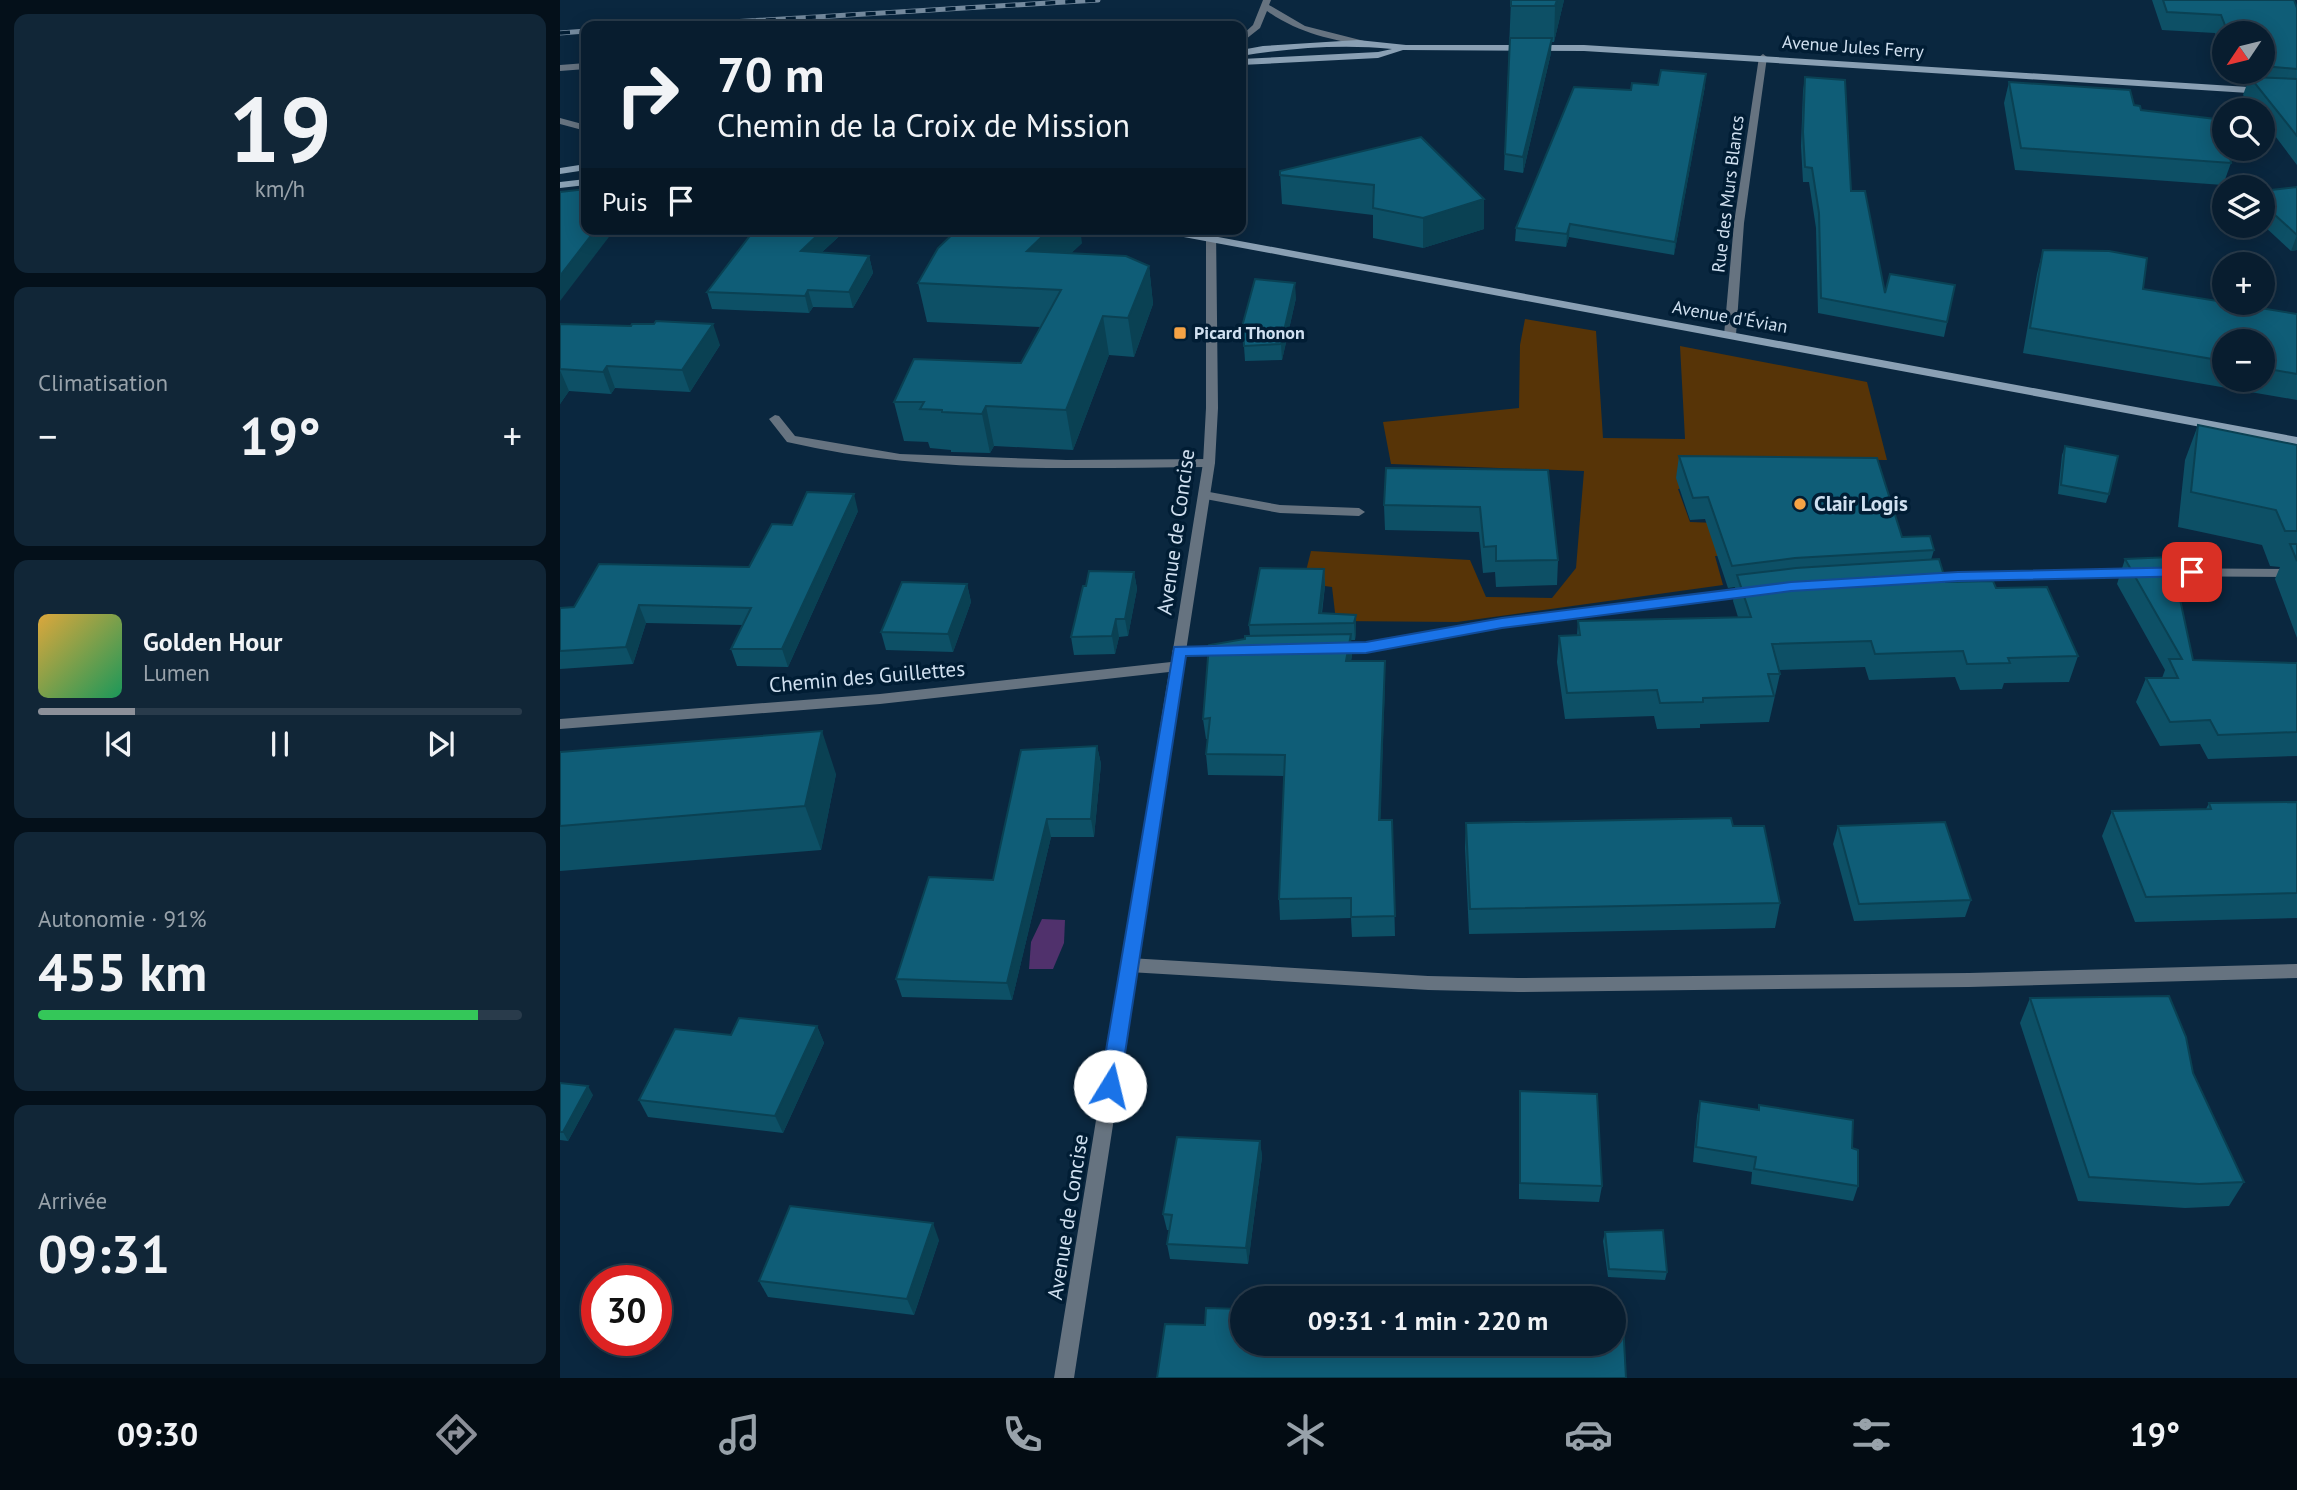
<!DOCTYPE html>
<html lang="fr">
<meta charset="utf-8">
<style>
body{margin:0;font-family:"PT Sans",sans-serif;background:#112637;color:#f1f3f6;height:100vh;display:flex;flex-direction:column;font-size:26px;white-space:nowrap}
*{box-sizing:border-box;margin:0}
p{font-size:23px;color:#98a2aa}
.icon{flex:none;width:38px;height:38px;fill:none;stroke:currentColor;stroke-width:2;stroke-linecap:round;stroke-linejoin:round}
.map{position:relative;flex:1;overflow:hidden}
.sheet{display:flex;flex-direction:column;gap:14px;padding:14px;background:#04101a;width:560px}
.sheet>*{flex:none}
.hud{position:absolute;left:21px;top:21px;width:665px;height:214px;border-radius:14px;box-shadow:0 4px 18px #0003,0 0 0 2px #293b4b;background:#081d2f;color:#f1f3f6;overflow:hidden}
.needle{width:46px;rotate:235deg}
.tools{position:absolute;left:1652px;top:21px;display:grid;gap:14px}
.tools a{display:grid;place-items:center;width:63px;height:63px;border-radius:50%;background:#081d2f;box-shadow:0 4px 18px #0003,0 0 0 2px #293b4b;font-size:35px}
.speed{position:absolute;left:21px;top:1265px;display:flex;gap:14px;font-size:35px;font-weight:700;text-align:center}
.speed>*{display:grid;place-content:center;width:91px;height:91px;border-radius:50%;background:#081d2f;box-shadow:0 4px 18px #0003,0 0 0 2px #293b4b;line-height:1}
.speed .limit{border:10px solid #d22;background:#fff;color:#111}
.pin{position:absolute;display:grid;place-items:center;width:60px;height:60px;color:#fff;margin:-30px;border-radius:14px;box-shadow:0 4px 10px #0006}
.me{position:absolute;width:77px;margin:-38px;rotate:9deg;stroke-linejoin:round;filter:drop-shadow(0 0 5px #0008)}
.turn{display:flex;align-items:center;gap:24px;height:147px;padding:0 21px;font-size:32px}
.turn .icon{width:91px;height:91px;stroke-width:2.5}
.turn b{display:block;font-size:49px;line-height:60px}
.then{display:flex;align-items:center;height:66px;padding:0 21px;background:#0003;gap:14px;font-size:26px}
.big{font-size:52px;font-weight:700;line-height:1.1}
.sheet .widget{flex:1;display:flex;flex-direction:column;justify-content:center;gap:10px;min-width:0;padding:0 24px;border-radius:14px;background:#112637}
.sheet .dial{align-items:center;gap:0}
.dial b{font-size:91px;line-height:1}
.song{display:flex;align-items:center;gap:21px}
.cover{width:84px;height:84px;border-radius:10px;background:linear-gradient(135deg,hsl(40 70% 55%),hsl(150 70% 35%))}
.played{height:7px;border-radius:4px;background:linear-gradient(90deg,#8c9099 20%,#293b4b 20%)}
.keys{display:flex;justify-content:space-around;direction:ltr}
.heat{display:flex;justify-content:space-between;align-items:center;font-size:38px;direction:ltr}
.charge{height:10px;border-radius:5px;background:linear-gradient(90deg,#34c759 91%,#293b4b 0)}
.trip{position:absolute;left:670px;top:1286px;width:396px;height:70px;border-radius:35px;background:#081d2f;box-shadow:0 4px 18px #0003,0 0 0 2px #293b4b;font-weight:700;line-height:70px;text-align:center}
.dock{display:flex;height:112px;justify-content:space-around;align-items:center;background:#030c13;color:#98a2aa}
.dock .icon{width:49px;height:49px}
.dock .on{color:#8c9099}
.dock b{font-size:32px;color:#f1f3f6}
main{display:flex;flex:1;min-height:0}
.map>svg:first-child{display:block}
.green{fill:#573407}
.water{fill:#50316c}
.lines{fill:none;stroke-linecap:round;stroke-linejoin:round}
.lane{fill:#667380;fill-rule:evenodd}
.street{fill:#667380;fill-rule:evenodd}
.secondary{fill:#8aa0b4;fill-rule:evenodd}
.rail-casing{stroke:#758b9f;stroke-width:5}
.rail{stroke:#011d34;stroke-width:3.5;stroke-dasharray:10;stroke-linecap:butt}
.wall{fill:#0d5066;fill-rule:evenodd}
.shaded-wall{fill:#0a4153}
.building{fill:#0f5d77;stroke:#0a4153;stroke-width:2}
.route{fill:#1a73e8;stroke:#114b97;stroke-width:2}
.poi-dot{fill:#f5a345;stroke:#011d34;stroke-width:2.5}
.labels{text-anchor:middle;stroke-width:7;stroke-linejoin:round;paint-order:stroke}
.far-street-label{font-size:18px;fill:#d0e0f0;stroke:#011d34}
.far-poi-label{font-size:18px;font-weight:bold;fill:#d0e0f0;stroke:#011d34;text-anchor:start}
.poi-label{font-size:21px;font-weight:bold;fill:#d0e0f0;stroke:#011d34;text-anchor:start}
.street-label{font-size:21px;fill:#d0e0f0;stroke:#011d34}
</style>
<main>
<section class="sheet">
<div class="widget dial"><b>19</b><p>km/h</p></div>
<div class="widget"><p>Climatisation</p>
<div class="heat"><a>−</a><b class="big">19°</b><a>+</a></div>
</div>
<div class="widget">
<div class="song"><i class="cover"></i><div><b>Golden Hour</b><p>Lumen</p></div></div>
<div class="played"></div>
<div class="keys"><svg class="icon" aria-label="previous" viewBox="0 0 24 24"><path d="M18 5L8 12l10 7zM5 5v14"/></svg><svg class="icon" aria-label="pause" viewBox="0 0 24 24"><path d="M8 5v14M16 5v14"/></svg><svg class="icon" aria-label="next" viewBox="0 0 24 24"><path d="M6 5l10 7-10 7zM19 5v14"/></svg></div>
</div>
<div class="widget"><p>Autonomie · 91%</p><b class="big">455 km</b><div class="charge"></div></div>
<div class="widget"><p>Arrivée</p><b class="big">09:31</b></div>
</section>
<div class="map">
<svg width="1737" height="1378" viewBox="0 0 1737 1378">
<rect width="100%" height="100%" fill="#0a273f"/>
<polygon class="green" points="965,319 1036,331 1043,438 1125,439 1120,346 1307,382 1327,460 1131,458 1138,486 1118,489 1130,522 1157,523 1218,555 1155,556 1163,585 897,622 776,621 772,587 743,583 751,551 910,560 926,597 992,598 1016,568 1024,471 831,464 823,422 959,408 960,345"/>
<polygon class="water" points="482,919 505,920 504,943 493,969 469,969 471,942"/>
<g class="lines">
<g class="lane">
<path d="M215 415 219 416 235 436 340 454 506 460 649 459 655 463 649 467C509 468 364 474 227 442L209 419Z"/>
<polygon points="644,491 720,505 799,508 805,512 799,516 720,513 640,498 638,495 640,492"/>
<polygon points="1580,568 1737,569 1737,577 1580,576 1367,582 1360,578 1367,574"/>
<polygon points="1190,587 1197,591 1195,594 942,627 806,652 774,654 767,649 774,644 806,642 942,619"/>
<polygon points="619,646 666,646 673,651 666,656 614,654 612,651"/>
<polygon points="569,958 868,976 958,978 1409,973 1737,964 1737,978 1409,987 958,992 868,990 569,972 563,970 561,965 563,960"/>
</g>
<g class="street">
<path d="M703 0H711L709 5 745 26 812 43 808 46C771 40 738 33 707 11L700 28 681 43V36L693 25Z"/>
<polygon points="1203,54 1207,57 1184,223 1176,335 1170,338 1164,335 1174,223 1199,57"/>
<polygon points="26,63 26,69 0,71 0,65"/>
<polygon points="0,118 26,125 26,131 0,124"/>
<polygon points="646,229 656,229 658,408 655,463 514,1378 494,1378 609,672 320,704 0,729 0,719 320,694 611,662 643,463 646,408"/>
</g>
<g class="secondary">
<path d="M798 40 846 45H1024L1737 90V96L1024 51 843 50 818 58 681 65V59L818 52 832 49C782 44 730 48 681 56V50L703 46Z"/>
<polygon points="26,164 26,170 0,174 0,168"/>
<polygon points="26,179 26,185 0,188 0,182"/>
<polygon points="592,229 615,229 1737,437 1737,445 597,232"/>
</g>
<defs>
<g id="rail">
<polyline points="106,26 538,0"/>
<polyline points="0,33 26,31"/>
</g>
</defs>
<use href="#rail" class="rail-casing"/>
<use href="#rail" class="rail"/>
</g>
<g class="wall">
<polygon points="951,0 1004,0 994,42 991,42 991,53 963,173 944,170"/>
<polygon points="1592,0 1734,0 1737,8 1737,165 1703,120 1703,110 1695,110 1683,95 1687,84 1675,83 1670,72 1703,72 1703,33 1664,33 1664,56 1655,33 1602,30"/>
<polygon points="1245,77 1291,191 1325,293 1395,285 1384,337 1258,313 1256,228 1249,182 1243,182 1241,146 1243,91"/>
<polygon points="1449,82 1574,105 1581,110 1671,163 1663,185 1455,170 1444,103"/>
<polygon points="1098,85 1145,86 1114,255 1009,237 1006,247 955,241 956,228 1071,90"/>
<polygon points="720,171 924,199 924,229 863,248 813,238 813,215 722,204"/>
<polygon points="1737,187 1737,250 1731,251 1703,225 1703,191"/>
<polygon points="195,229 287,229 261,253 309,256 313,273 293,308 253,307 249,313 152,309 147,292"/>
<polygon points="522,243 511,253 589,266 593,304 574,357 549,355 513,450 434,446 430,453 391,452 391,450 370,448 368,442 344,441 334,402 461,363 480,327 367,322 358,283"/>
<path d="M1483 250 1583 289 1737 314V400L1463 353 1477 274ZM1664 341H1703V380H1664Z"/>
<polygon points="736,298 722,360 685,361 684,346"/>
<polygon points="0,324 160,345 130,392 55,388 51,394 9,391 0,404"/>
<polygon points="1638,425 1737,445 1737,638 1715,579 1720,567 1710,566 1702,545 1618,527 1625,460"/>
<polygon points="1505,446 1549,494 1546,503 1498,494 1502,455"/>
<polygon points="1119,456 1374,550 1371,560 1386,582 1436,588 1518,656 1509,682 1444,683 1442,689 1400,690 1395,677 1309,680 1305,667 1219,670 1220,674 1209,722 1140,724 1140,728 1097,729 1094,716 1005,719 997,662 999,636 1017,636 1018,621 1178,617 1173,601 1175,587 1168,588 1145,519 1130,520 1116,478"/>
<polygon points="988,470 998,560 997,585 936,587 935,572 923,573 919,532 825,530 824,505"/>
<polygon points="298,511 228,667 177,666 171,649 183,625 86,623 73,664 0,669 0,608 14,607 189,567"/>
<polygon points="1565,559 1633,660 1737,663 1737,756 1648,759 1640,744 1600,746 1576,702 1586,678 1602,678 1605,670 1557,584"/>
<polygon points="764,569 765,586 762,613 796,615 796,632 795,640 791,640 792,655 791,661 825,661 825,682 820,820 832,820 835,936 792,937 791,918 720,920 719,899 724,776 648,775 646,754 648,739 646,739 643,719 685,639 690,636 689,625"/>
<polygon points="574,572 577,589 568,636 559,637 555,654 514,655 511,637 526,586"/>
<polygon points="407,584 411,602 393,652 326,650 321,632"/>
<polygon points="537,746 541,764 534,837 491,837 452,1000 342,997 336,979 433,880"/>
<polygon points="0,752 276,774 261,850 0,871"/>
<polygon points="1737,802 1737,918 1575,922 1542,836 1552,811 1646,809 1649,803"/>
<polygon points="906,823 1173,826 1220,903 1215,928 909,934 905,848"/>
<polygon points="1278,826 1411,900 1405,917 1294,921 1273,844"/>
<polygon points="1470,998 1684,1182 1669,1206 1625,1208 1518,1201 1460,1023"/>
<polygon points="257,1026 264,1043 223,1133 88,1117 79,1100 171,1035"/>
<polygon points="0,1083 33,1095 8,1141 0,1140"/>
<polygon points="960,1091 1042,1186 1039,1202 959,1199 959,1108"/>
<polygon points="1140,1101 1198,1110 1199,1105 1292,1148 1298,1186 1293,1201 1191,1184 1192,1172 1133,1162 1137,1116"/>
<polygon points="700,1141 702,1157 688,1264 610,1259 607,1244 609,1230 607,1230 603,1214"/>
<polygon points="1045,1232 1107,1272 1105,1280 1048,1277 1043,1241"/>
<polygon points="379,1240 354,1315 208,1297 199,1281"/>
</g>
<g class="shaded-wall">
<polygon points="997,0 1004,0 994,42 995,6"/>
<polygon points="992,38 991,53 963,173 963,157"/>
<polygon points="1146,74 1145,86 1114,255 1115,242"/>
<polygon points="924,199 924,229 863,248 863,218"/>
<polygon points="1010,224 1009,237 1006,247 1007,234"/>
<polygon points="36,229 55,229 0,301 0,276"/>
<polygon points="264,229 287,229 245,268 241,251"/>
<polygon points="490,229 520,229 522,243 474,289 467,251"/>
<polygon points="1737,235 1737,250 1731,251"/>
<polygon points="309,256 313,273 293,308 289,292"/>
<polygon points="589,266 593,304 574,357 568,318"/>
<polygon points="735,283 736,298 722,360 721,344"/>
<polygon points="248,290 253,307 249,313 245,296"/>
<polygon points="543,316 549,355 513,450 506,410"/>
<polygon points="153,324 160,345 130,392 122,370"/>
<polygon points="47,366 55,388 51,394 43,372"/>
<polygon points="0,370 9,391 0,404"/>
<polygon points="426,406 434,446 430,453 422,414"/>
<polygon points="294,494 298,511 228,667 222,649"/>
<polygon points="764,569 765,586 760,623 759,613"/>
<polygon points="574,572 577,589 568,636 565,619"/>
<polygon points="407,584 411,602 393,652 388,634"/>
<polygon points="79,605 86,623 73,664 66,647"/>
<polygon points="796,615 796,632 795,640 794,623"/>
<polygon points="556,619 559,637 555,654 552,636"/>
<polygon points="791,634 792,655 787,682 786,661"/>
<polygon points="825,661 825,682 820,841 819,820"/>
<polygon points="262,731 276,774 261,850 245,806"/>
<polygon points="537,746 541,764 534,837 531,819"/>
<polygon points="487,819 491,837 452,1000 447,983"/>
<polygon points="257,1026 264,1043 223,1133 215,1116"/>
<polygon points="28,1086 33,1095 8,1141 3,1132"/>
<polygon points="700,1141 702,1157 688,1264 686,1248"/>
<polygon points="373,1223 379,1240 354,1315 347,1299"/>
</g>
<g class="building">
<polygon points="951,0 997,0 995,6 951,6"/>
<polygon points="1603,0 1734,0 1737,8 1737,69 1703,66 1703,33 1668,33 1661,15 1607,12"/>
<polygon points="950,38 992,38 963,157 945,154"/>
<polygon points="1101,70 1146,74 1115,242 1010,224 1007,234 956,228 1014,87 1071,90 1072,83 1098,85"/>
<polygon points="1245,77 1285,80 1291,191 1305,191 1325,293 1330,274 1395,285 1387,322 1261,298 1259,213 1252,168 1245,167 1243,132"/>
<polygon points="1690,77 1737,79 1737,136"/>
<polygon points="1449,82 1570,90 1574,105 1580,106 1581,110 1664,120 1664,149 1669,149 1671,163 1461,148"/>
<polygon points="861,137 924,199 863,218 813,208 814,185 720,175 720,171"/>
<polygon points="1737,187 1737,235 1703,204 1703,191"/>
<polygon points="26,189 26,229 36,229 0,276 0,192"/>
<polygon points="195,229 264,229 241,251 309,256 289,292 248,290 245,296 147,292"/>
<polygon points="398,229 490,229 467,251 566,256 589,266 568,318 543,316 506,410 426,406 422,414 382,412 382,410 360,409 364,402 334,402 354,359 461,363 501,290 358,283 378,248"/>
<polygon points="1483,250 1549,251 1587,258 1583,289 1737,314 1737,374 1703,368 1703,341 1664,341 1664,361 1470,328"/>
<polygon points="695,279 735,283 721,344 684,346 683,323"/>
<polygon points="96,321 153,324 122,370 47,366 43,372 0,369 0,324 71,326 72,324 94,324"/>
<polygon points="1638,425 1737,445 1737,531 1725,531 1716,510 1631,492"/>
<polygon points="1505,446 1558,456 1549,494 1501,485"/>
<polygon points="1119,456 1317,458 1342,537 1370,536 1374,550 1235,558 1172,566 1148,497 1133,498"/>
<polygon points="826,468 988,470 998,560 936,561 936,546 924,547 920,507 824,505"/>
<polygon points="247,492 294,494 222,649 171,649 191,608 79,605 66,647 0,651 0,608 14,607 39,564 189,567 212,524 232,525"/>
<polygon points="1730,544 1737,544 1737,561"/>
<polygon points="1611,557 1633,660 1737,663 1737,732 1658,735 1650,720 1610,722 1586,678 1618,678 1609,659 1622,659 1565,559"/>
<polygon points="1379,559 1386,582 1433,581 1436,588 1487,587 1518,656 1448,658 1450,663 1407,664 1403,651 1315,654 1311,641 1212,644 1220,674 1208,674 1214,696 1143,698 1143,702 1100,703 1097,690 1007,693 999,636 1020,635 1018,621 1191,617 1177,575 1236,568"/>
<polygon points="700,568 764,569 759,613 796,615 794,623 689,625"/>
<polygon points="529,571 574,572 565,619 556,619 552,636 511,637 523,586 526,586"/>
<polygon points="342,582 407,584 388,634 321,632"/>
<polygon points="791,634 786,661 825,661 819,820 832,820 835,916 791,917 791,898 719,899 725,755 646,754 650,718 643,719 649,645 685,639 685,636"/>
<polygon points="262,731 245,806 0,826 0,752"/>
<polygon points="537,746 531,819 487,819 447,983 336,979 369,877 433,880 461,750"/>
<polygon points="1737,802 1737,893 1586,897 1552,811 1651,809 1649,803"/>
<polygon points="1171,818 1173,826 1204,826 1220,903 910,909 906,823"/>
<polygon points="1385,822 1411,900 1299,904 1278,826"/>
<polygon points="1609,996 1626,1037 1633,1073 1684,1182 1639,1184 1529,1177 1470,998"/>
<polygon points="179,1018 257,1026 215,1116 79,1100 115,1029 171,1035"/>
<polygon points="0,1083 28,1086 3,1132 0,1132"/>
<polygon points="960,1091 1037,1094 1042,1186 960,1183"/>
<polygon points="1140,1101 1199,1110 1199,1105 1293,1120 1292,1148 1298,1150 1298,1186 1194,1169 1196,1157 1136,1147"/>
<polygon points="617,1137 700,1141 686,1248 607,1244 612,1215 603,1214"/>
<polygon points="230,1206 373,1223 347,1299 199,1281"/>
<polygon points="1103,1230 1107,1272 1049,1269 1045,1232"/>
<polygon points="886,1289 945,1291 945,1298 885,1298"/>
<polygon points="825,1296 874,1298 824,1298"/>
<polygon points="646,1308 682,1309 682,1344 1054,1344 1054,1321 1063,1322 1066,1378 597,1378 605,1324 645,1325"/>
</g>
<polygon class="route" points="1632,567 1637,569 1639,572 1637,576 1398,581 1231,591 942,628 806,653 626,656 560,1086 557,1091 550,1094 543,1091 540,1086 614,647 806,642 942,618 1231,582 1398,572"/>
<g class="poi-dot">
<rect x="613" y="326" width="14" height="14" rx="3.5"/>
<circle cx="1240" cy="504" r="7"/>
</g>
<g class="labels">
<g class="far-street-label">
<text transform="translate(1293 47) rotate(4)" y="6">Avenue Jules Ferry</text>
<text transform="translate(1168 194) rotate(-83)" y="6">Rue des Murs Blancs</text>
<text transform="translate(1170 317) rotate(10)" y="6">Avenue d'Évian</text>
</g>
<g class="far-poi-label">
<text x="634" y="339">Picard Thonon</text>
</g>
<g class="poi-label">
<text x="1254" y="511">Clair Logis</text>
</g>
<g class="street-label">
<text transform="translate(616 532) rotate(-82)" y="7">Avenue de Concise</text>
<text transform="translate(307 677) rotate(-5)" y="7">Chemin des Guillettes</text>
<text transform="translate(508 1217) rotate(-81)" y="7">Avenue de Concise</text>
</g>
</g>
</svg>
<div class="tools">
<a><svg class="needle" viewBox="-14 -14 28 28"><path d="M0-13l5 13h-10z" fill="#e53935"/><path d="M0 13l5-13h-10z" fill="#98a2aa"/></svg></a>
<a><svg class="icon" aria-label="search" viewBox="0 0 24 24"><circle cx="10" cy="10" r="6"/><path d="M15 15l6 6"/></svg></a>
<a><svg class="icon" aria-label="layers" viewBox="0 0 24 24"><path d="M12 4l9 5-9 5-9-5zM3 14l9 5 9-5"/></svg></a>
<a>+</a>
<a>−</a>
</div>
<div class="speed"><div class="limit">30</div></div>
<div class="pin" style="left:1632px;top:572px;background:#d93025"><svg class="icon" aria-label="arrive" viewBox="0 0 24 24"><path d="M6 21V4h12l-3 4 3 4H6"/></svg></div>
<svg class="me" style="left:550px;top:1086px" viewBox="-20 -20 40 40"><circle r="19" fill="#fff"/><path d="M0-13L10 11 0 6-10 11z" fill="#1a73e8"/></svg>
<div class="trip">09:31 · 1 min · 220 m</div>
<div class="hud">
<div class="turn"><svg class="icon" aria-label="right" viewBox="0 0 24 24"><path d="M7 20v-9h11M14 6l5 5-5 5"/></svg><div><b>70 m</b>Chemin de la Croix de Mission</div></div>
<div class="then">Puis<svg class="icon" aria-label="arrive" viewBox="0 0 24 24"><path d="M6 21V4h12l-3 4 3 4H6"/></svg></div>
</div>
</div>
</main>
<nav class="dock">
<b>09:30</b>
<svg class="icon on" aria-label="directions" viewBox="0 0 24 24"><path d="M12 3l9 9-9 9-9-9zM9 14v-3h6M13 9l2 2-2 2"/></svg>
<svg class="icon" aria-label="music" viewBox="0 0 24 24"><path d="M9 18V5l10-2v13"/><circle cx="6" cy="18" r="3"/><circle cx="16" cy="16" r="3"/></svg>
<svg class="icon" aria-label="phone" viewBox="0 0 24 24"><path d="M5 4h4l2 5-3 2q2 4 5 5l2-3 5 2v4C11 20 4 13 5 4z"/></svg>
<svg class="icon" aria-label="climate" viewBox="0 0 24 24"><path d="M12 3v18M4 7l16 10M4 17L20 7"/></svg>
<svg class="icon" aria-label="car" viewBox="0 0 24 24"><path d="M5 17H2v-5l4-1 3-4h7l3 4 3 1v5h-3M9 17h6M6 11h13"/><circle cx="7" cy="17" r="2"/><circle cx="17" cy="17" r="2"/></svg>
<svg class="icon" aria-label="filters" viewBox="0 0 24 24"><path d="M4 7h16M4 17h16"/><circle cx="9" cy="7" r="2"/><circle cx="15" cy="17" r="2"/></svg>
<b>19°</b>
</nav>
